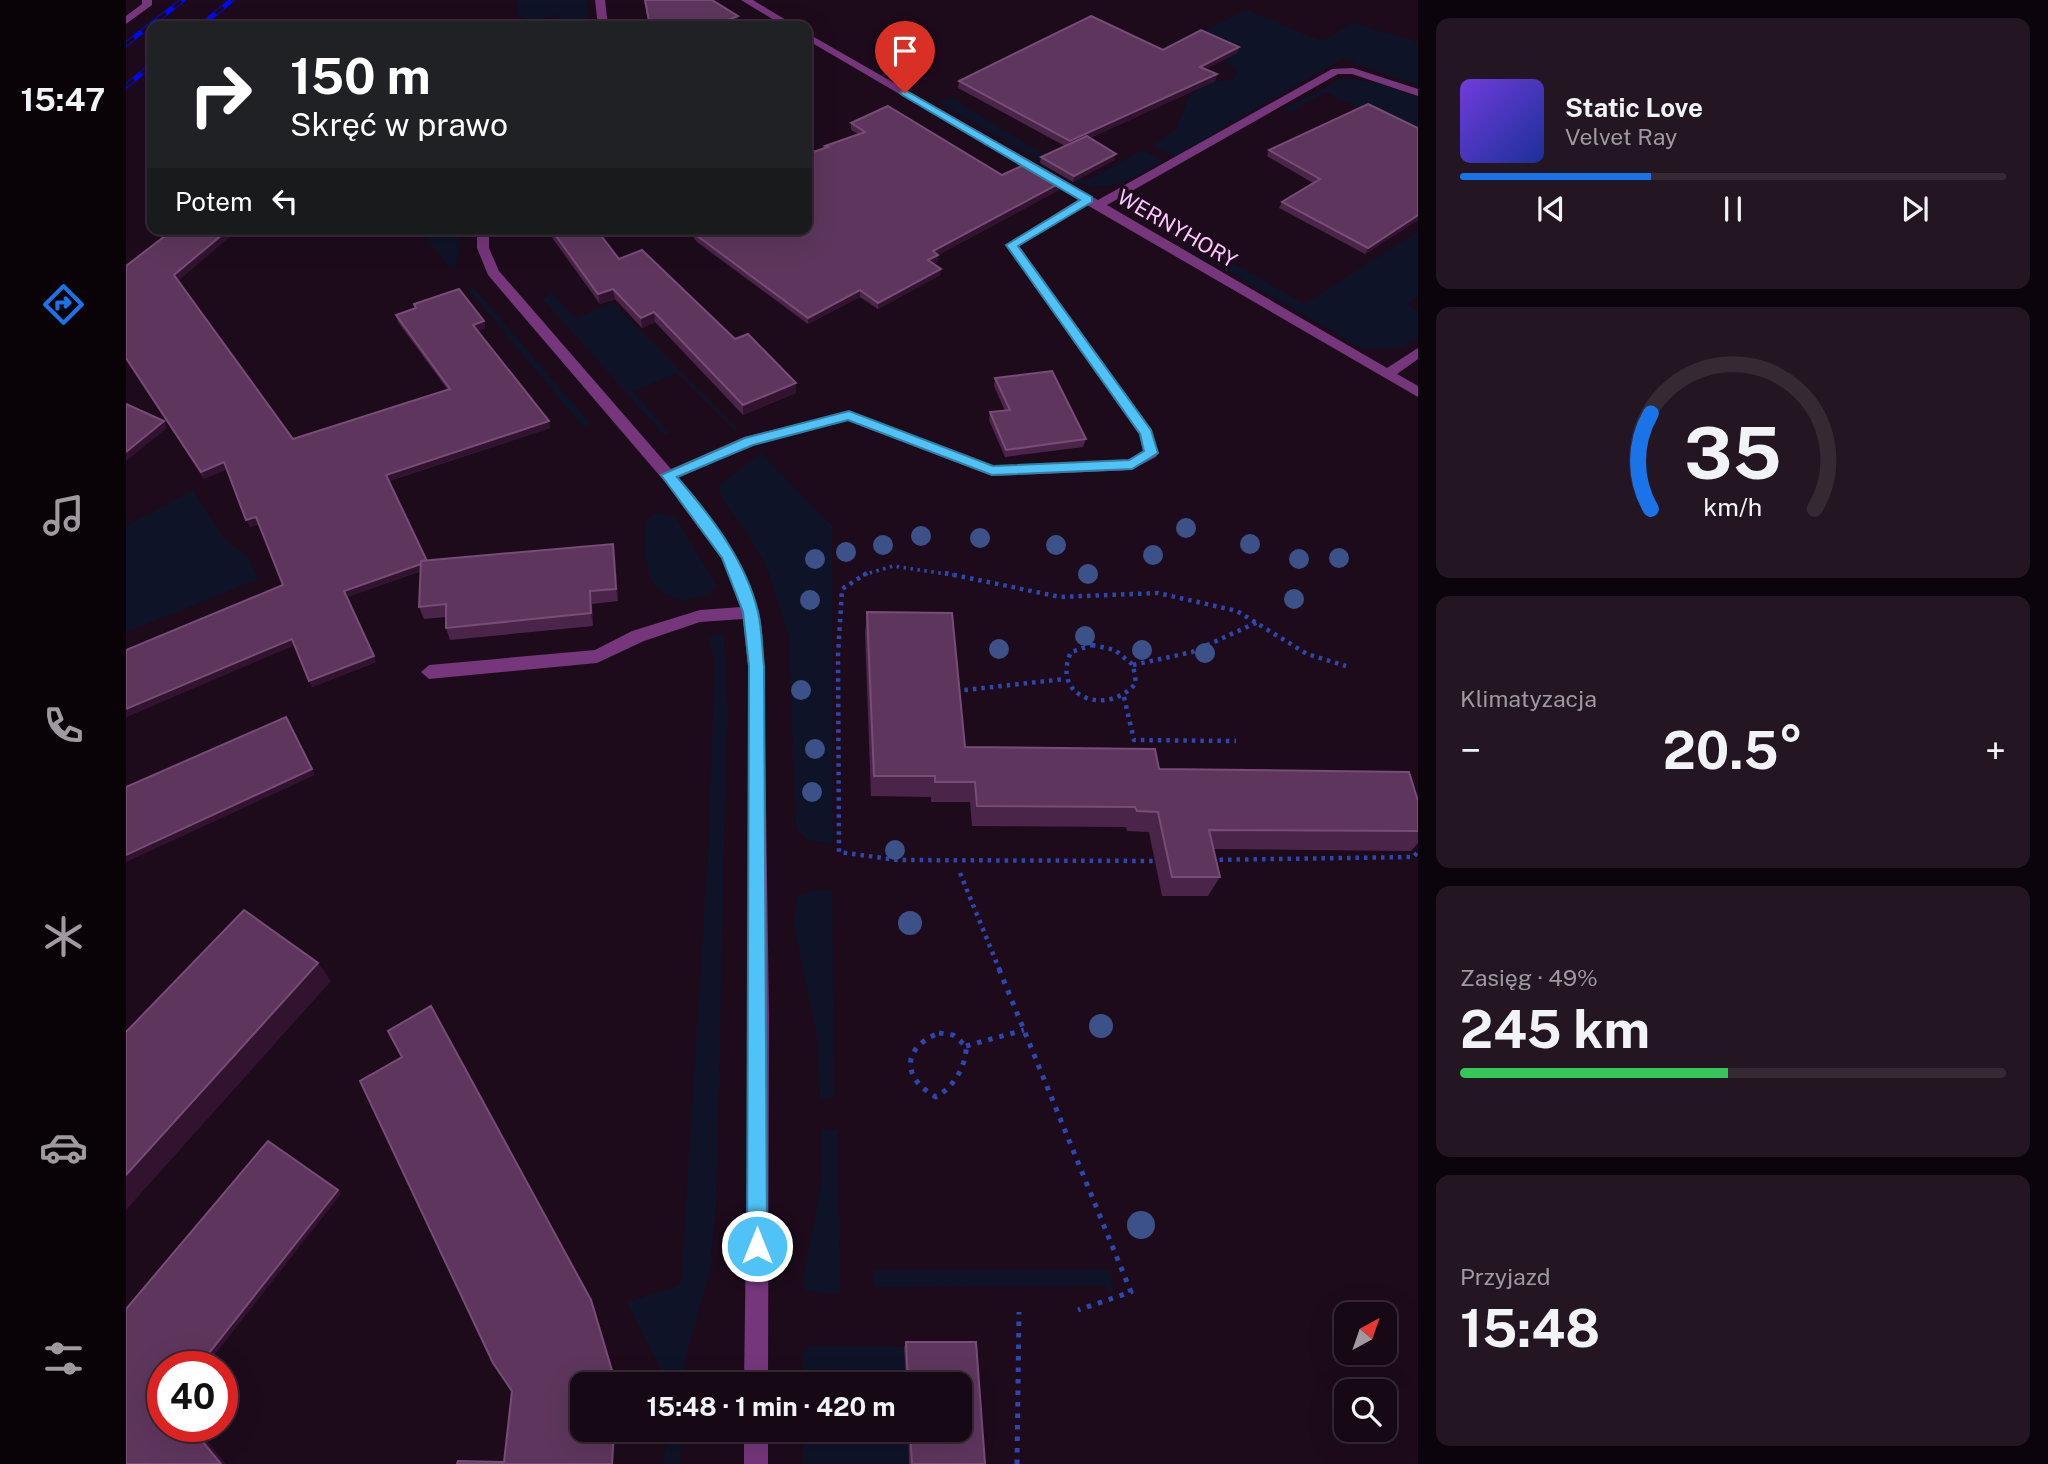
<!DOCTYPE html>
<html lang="pl">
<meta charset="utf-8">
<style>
body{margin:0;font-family:"Public Sans",sans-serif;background:#231622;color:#f1f3f6;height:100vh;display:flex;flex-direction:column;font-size:26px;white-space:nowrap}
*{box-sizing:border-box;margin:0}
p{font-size:23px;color:#9e9aa0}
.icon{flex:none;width:38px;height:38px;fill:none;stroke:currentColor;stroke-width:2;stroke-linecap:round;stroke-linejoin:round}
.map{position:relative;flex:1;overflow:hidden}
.details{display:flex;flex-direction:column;gap:18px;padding:18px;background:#0c040c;width:630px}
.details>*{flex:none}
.guide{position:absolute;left:21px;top:21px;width:665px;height:214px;border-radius:14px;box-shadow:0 7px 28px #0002,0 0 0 2px #352934;background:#202124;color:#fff;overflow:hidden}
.needle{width:46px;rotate:40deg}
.buttons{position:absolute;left:1208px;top:1302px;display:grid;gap:14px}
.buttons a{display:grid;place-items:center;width:63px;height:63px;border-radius:14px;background:#160815;box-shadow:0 7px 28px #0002,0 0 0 2px #352934;font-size:35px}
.speed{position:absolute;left:21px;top:1351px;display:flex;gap:14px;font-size:35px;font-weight:700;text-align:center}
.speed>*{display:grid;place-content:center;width:91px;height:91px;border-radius:50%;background:#160815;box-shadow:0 7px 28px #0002,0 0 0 2px #352934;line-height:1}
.speed .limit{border:10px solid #d22;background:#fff;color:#111}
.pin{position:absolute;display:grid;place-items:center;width:60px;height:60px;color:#fff;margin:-72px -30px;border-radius:50% 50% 50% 0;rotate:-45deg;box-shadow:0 0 7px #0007}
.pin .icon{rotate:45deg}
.me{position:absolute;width:77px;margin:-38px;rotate:0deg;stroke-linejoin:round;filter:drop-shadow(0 0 5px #0008)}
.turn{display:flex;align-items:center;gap:24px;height:147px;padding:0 28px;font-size:32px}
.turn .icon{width:91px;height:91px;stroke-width:2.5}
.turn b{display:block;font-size:49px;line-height:60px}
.then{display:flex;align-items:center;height:66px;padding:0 28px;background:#0003;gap:14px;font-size:26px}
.big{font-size:52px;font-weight:700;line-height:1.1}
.details .widget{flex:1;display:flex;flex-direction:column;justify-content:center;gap:10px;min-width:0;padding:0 24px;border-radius:14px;background:#231622}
.details .dial{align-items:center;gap:0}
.dial svg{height:182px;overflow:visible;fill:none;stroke:#352934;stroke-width:7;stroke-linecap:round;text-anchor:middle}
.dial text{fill:#f1f3f6;stroke:none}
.song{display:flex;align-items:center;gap:21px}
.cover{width:84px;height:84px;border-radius:10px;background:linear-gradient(135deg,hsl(260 70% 55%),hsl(230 70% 35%))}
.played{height:7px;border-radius:4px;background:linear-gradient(90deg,#1a73e8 35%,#352934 35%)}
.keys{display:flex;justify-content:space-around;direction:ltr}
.heat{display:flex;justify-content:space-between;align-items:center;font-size:38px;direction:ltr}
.charge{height:10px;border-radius:5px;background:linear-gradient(90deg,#34c759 49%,#352934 0)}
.trip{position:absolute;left:444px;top:1372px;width:402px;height:70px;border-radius:14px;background:#160815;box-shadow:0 7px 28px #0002,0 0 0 2px #352934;font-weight:700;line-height:70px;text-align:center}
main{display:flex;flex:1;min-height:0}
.menu{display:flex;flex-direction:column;width:126px;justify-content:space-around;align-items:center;background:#090308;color:#9e9aa0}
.menu .icon{width:49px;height:49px}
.menu .current{color:#1a73e8}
.menu b{font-size:32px;color:#f1f3f6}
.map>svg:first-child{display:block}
.green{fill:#0f1327}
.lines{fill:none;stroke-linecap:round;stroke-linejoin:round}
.path-far2{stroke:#2c47ae;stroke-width:3.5;stroke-dasharray:2.5 4.5;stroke-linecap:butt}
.path-far1{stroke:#2c47ae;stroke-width:4.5;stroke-dasharray:3.5 5;stroke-linecap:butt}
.path{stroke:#2c47ae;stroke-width:5;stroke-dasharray:4.5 7;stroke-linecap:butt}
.minor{fill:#75367c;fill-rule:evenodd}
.rail-casing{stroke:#000bf2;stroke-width:5}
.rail{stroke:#1d0b1c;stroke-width:3.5;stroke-dasharray:10;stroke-linecap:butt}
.tree{fill:#3b5187}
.wall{fill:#4b244a}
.shaded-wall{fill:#31132f}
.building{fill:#5e365d;stroke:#774c76;stroke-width:2}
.route{fill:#4fc3f7;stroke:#337fa1;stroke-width:2}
.labels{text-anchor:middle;stroke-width:7;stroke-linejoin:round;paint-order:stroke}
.far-street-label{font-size:21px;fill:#fdc7ff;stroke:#1d0b1c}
</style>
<main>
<nav class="menu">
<b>15:47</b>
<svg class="icon current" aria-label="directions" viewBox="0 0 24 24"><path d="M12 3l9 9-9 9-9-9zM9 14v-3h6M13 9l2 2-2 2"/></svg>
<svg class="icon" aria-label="music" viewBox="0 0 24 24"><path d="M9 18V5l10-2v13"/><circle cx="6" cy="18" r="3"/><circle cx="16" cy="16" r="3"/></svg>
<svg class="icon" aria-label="phone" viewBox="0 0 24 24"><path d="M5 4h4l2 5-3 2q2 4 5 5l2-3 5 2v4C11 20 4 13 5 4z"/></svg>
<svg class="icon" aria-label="climate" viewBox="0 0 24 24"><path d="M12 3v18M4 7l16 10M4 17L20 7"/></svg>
<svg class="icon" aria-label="car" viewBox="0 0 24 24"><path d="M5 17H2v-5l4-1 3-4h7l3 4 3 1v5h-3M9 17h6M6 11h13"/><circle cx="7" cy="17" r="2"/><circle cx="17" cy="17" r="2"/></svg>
<svg class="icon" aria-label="filters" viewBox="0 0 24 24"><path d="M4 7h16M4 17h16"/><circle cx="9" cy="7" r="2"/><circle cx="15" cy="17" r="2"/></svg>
</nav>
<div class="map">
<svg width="1292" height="1464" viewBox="0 0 1292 1464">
<rect width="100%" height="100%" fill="#1d0b1c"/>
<g class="green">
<path d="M392 0H461L463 26H433L432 14C417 20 405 24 391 14Z"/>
<polygon points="1120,10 1196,41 1227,23 1292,42 1292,85 1216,59 1047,157 1026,145 1050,130 1063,97 1080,82 1105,80 1112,73 1098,60 1110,53 1070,35"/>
<polygon points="1217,78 1253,83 1292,98 1292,135 1200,92 1164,112 1157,109"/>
<path d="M824 97 960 181 1017 150 1037 161C1009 177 983 194 951 183L814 103Z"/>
<polygon points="1012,209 1022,211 1022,215 1179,304 1292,231 1292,296 1282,304 1292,311 1292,338 1275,348 1236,349 1012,219 1007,210"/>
<polygon points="292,229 323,229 334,238 331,265 324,268"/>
<polygon points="342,289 349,289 464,423 458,428"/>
<polygon points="426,293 450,318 487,303 613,431 609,430 551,373 507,391 544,434 537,434 417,299"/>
<polygon points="635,453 706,526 707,844 682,840 670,828 663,637 640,565 622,534 597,500 592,486"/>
<polygon points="67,491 99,540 122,557 132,579 0,632 0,526"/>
<path d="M533 513 549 517 590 585 583 594 557 601C549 598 538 594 532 589 519 577 516 535 520 519Z"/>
<polygon points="591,635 598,636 601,710 590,1208 584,1269 559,1359 558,1384 542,1384 501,1302 555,1285 582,855 589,658 582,637"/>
<polygon points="692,890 706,891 708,1099 694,1098 692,1040 668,924 671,896"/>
<polygon points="695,1130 711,1130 714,1294 680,1291 677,1282 696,1181"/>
<polygon points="747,1270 984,1270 987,1294 978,1286 748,1287"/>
<polygon points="684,1346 778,1347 780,1384 677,1384 677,1355"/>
<polygon points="540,1430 556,1430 554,1464 538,1464"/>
<polygon points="677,1430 782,1430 783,1464 677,1464"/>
</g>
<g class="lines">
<polyline class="path-far2" points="737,575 767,566 827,575"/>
<g class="path-far1">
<polyline points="741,573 716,589 712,655 713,852 771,860 1034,861"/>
<polyline points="819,573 934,597 1032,593 1111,611 1181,654 1220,666"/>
<path d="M966 645 989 650 1007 665 1010 683C982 717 924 698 945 652Z"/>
<polyline points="1007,665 1066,652 1132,622"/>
<polyline points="830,691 939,679"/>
<polyline points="998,697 1008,740 1110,741"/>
<polyline points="1085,860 1287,857 1292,852"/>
<polyline points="834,873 874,971"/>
</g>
<g class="path">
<polyline points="873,969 1005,1292 952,1310"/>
<path d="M813 1033 827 1035 840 1046C841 1065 827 1088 810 1097 776 1078 775 1048 813 1033Z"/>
<polyline points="840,1046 898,1030"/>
<polyline points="891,1464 893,1312"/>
</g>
<g class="minor">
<polygon points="16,0 26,0 26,5 0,24 0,16 16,4"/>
<polygon points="469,0 479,0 482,26 472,26"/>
<polygon points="615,0 627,0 670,26 658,26"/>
<path d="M681 33 972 200 1206 69 1227 68 1292 89V96L1226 74H1212L981 205 1261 368 1292 348V359L1271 374 1292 386V397L961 205 893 246 1025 429 1032 453 1030 457 1005 470 866 476 722 421 627 445 552 478C586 517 620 561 633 612 637 629 637 649 638 666L643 1016 642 1384H618L623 1016 622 666 617 619 574 622 518 641 471 663 303 679 295 672 303 665 469 650 506 631 574 610 615 607 596 558 563 510 362 275 351 248V229H363V248L373 271 545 469 618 437 723 411 867 466 1002 460 1017 451 1013 434 880 245 953 199 681 40Z"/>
<rect x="618" y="1430" width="24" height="34"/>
</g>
<defs>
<g id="rail">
<polyline points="74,26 106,0"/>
<polyline points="0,44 57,0"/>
<polyline points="0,86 26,65"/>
</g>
</defs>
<use href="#rail" class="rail-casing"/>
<use href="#rail" class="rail"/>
</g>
<g class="tree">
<circle cx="1060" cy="528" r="10"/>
<circle cx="795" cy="536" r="10"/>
<circle cx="854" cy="538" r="10"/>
<circle cx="1124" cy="544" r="10"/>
<circle cx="757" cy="545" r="10"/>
<circle cx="930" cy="545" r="10"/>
<circle cx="720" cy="552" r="10"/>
<circle cx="1027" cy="555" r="10"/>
<circle cx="1213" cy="558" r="10"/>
<circle cx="689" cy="559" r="10"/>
<circle cx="1173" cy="559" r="10"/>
<circle cx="962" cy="574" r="10"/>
<circle cx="1168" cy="599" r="10"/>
<circle cx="684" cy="600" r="10"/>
<circle cx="959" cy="636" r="10"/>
<circle cx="873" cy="649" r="10"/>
<circle cx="1016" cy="650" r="10"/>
<circle cx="1079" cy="653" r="10"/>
<circle cx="675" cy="690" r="10"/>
<circle cx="689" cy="749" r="10"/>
<circle cx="686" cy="792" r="10"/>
<circle cx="769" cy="850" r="10"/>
<circle cx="784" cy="923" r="12"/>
<circle cx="975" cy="1026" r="12"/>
<circle cx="1015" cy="1225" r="14"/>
</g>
<g class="wall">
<polygon points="518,0 586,0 612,16 612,26 523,26"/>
<polygon points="1113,47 1111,53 1079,69 1091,74 1089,81 964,138 988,160 947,182 914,163 915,157 939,146 832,88 833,81 1037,50"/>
<polygon points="725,123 876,175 934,183 933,190 812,255 812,261 808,263 814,275 752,309 734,297 682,324 571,242 561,229 681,229 699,146 732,134 725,130"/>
<polygon points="1292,128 1292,220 1239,254 1153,208 1156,202 1187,183 1141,156 1143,150"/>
<polygon points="425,229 493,259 609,339 670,383 670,393 617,415 529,322 516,328 489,299 474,304 427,239"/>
<polygon points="0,266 52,281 167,439 322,390 272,322 270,315 289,308 288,304 358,321 359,328 352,331 424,428 263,481 301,561 489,556 492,601 466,604 467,626 324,640 320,628 320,617 298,619 293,607 295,571 221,597 250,662 186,687 168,645 0,717 0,650 157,585 133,524 124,527 101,469 78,479 0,360"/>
<polygon points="869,378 960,439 957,447 879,457 863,420 864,412 879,411 868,386"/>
<polygon points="741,612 839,747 1292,801 1292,843 1285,851 1088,849 1094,877 1082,896 1036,896 1023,832 1001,831 1000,827 846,826 844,802 805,802 805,797 745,796 739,634"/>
<polygon points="780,1342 850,1342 859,1464 783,1464 782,1430 835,1430 835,1384 780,1384 778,1347"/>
</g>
<g class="shaded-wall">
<polygon points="612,16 612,26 588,26"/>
<polygon points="1113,47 1111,53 1072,73 1074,67"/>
<polygon points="1091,74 1089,81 942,148 944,141"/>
<polygon points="990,154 988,160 947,182 948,176"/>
<polygon points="934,183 933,190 808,257 812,255 812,261 801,266 802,260 807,251"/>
<polygon points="1292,215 1292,220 1239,254 1242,248"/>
<polygon points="103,229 113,229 51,282 48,275"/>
<polygon points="815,269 814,275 752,309 752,303"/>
<polygon points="487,289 489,299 474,304 472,294"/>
<polygon points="734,290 734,297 682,324 682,318"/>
<polygon points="528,312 529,322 516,328 515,318"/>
<polygon points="358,321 359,328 349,332 347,325"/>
<polygon points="670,383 670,393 617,415 617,405"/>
<polygon points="38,421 41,428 0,461 0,452"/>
<polygon points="423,421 424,428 262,481 260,475"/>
<polygon points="98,462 101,469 78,479 75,472"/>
<polygon points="130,517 133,524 124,527 120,520"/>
<polygon points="487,544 489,556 492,601 490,589"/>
<polygon points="301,562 303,568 221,597 218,591"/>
<polygon points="464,591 466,604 467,626 465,613"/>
<polygon points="166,639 169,645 0,717 0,709"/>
<polygon points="248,656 250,662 186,687 183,681"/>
<polygon points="160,717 189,775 0,862 0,855"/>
<polygon points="192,963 205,981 0,1210 0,1175"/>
<polygon points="308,1011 467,1303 491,1384 490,1384"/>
<polygon points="212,1190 215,1194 79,1367 72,1367"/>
<polygon points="64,1426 68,1426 100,1464 95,1464"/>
<polygon points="488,1430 490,1430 487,1464 486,1464"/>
</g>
<g class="building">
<polygon points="519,0 586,0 612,16 588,26 524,26"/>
<polygon points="965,16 1037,50 1075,30 1113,47 1074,67 1091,74 944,141 833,81"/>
<polygon points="1242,104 1292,128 1292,215 1242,248 1156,202 1194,179 1143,150"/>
<polygon points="762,106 876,175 900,164 934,183 807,251 812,255 802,260 815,269 752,303 734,290 682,318 570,235 565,229 681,229 681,154 702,147 699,146 739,132 725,123"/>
<polygon points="961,136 990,154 948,176 915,157"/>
<polygon points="48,229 103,229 48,275 167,439 324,389 270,315 290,308 288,304 333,289 358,321 347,325 423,421 260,475 301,561 295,561 295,564 218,591 248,656 183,681 166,639 0,709 0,650 157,585 130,517 120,520 98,462 75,472 0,358 0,266"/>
<polygon points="425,229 470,229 493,259 516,250 609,339 622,334 670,383 617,405 528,312 515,318 487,289 472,294"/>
<polygon points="926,371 960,439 880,450 864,412 884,410 869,378"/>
<polygon points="0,404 38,421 0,452"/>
<polygon points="487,544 490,589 464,591 465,613 320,628 320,604 293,607 295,561"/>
<polygon points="741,612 826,613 839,747 1029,749 1033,769 1283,772 1292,801 1292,831 1083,830 1094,877 1046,877 1032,812 1011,811 1009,807 851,806 849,782 809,782 809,776 748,776"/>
<polygon points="160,717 186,769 0,855 0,787"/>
<polygon points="118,910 192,963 0,1175 0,1032"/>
<polygon points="305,1006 465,1300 490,1384 457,1384 457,1430 488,1430 486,1464 331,1464 332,1461 378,1462 386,1391 367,1363 234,1081 276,1057 262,1031"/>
<polygon points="142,1141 212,1190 72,1367 37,1367 37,1426 64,1426 95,1464 0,1464 0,1309"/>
<polygon points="780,1342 850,1342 859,1464 786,1464 784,1430 835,1430 835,1384 782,1384"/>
</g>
<path class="route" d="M779 90 966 197V202L892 246 1025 430 1032 453 1006 469 866 475 722 420 627 445 551 477C585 516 620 561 632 612 636 629 636 649 638 666L641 1246 638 1253 631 1256 624 1253 621 1246 623 666 617 612 596 558 535 475 619 438 723 411 867 466 1003 460 1018 451 1014 434 880 245 954 200 776 95 774 93Z"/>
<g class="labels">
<g class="far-street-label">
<text transform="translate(1051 229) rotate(30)" y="7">WERNYHORY</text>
</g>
</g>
</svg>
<div class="buttons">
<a><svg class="needle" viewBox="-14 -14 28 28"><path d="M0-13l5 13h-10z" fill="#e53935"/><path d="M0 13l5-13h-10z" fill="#9e9aa0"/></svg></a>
<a><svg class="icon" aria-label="search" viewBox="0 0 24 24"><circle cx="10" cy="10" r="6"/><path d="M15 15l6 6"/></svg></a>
</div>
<div class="speed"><div class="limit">40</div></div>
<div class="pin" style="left:779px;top:93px;background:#d93025"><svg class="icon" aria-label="arrive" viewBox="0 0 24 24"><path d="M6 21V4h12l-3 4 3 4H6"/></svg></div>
<svg class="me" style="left:631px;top:1246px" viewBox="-20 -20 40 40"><circle r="17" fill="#4fc3f7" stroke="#fff" stroke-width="3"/><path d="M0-11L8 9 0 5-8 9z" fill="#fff"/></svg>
<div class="trip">15:48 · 1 min · 420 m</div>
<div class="guide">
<div class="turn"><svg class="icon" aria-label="right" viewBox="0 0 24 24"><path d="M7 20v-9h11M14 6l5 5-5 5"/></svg><div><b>150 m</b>Skręć w prawo</div></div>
<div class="then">Potem<svg class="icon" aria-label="left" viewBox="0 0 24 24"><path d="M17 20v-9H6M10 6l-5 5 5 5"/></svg></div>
</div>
</div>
<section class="details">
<div class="widget">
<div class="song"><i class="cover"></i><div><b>Static Love</b><p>Velvet Ray</p></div></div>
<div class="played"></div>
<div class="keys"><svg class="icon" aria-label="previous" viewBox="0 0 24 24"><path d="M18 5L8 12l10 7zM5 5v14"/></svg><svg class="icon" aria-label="pause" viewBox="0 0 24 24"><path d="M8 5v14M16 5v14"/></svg><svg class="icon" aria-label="next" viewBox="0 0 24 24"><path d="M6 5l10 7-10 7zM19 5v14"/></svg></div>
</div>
<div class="widget dial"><svg viewBox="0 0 100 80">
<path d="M14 69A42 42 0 1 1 86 69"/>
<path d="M14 69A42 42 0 0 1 14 27" stroke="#1a73e8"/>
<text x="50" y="56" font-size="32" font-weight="700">35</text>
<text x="50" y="72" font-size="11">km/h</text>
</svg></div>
<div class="widget"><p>Klimatyzacja</p>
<div class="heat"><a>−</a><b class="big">20.5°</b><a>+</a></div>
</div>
<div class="widget"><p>Zasięg · 49%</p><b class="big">245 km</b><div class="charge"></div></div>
<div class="widget"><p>Przyjazd</p><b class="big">15:48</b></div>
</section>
</main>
